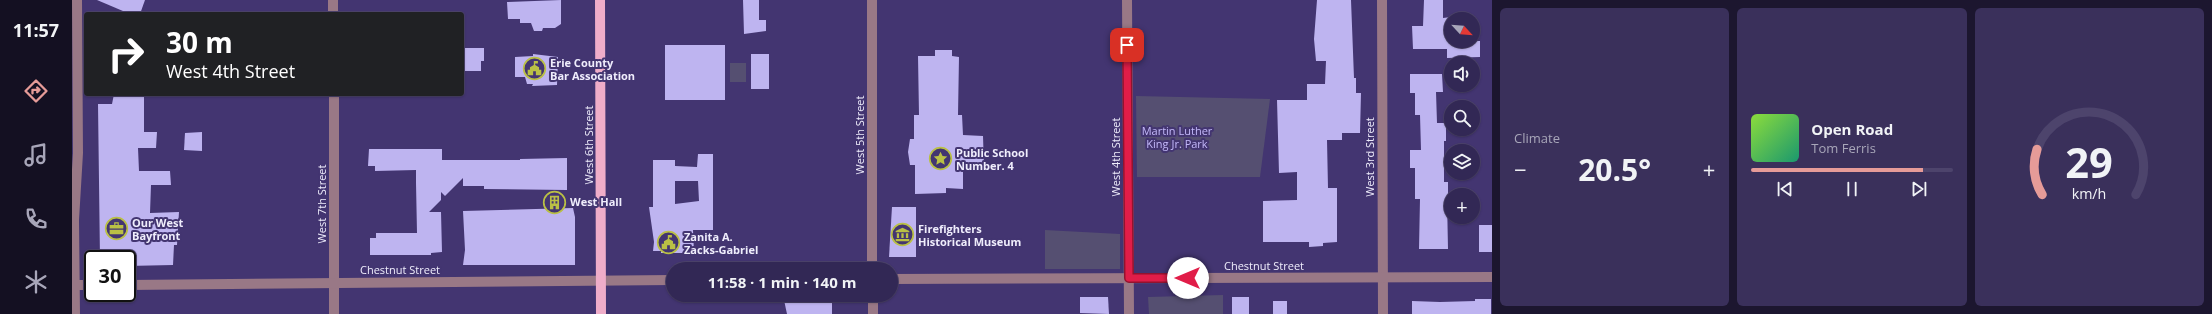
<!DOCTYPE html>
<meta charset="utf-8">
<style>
body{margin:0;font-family:"Open Sans",sans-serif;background:#3a305b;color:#f1f3f6;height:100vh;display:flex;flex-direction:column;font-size:15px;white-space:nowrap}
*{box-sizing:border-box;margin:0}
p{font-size:13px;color:#a8a6b9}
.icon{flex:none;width:22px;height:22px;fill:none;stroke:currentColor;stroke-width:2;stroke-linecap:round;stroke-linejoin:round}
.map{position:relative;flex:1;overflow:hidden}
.sheet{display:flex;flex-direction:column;gap:8px;padding:8px;background:#1c162f;width:720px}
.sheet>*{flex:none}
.banner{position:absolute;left:12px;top:12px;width:380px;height:84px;border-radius:4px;box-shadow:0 1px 3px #0004,0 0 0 1px #4d446c;background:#202124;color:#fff;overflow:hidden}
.needle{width:26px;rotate:116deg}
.tools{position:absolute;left:1372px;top:12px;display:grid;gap:8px}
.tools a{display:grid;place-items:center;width:36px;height:36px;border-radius:50%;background:#322855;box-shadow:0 1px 3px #0004,0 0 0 1px #4d446c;font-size:20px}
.speed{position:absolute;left:12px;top:250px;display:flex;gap:8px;font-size:20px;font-weight:700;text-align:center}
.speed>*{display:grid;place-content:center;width:52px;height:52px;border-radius:50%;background:#322855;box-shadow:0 1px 3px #0004,0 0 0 1px #4d446c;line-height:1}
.speed .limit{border:2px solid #111;border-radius:6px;background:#fff;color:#111}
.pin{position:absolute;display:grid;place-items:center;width:34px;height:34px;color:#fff;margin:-17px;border-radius:8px;box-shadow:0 2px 6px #0006}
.me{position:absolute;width:44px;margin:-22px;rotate:270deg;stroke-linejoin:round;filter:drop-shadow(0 0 3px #0008)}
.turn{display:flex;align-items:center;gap:14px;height:84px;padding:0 16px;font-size:18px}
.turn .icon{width:52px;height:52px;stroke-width:2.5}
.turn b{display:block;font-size:28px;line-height:34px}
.big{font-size:30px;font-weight:700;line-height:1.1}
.sheet .widget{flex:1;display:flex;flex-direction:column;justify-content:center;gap:6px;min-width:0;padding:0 14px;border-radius:6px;background:#3a305b}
.sheet .dial{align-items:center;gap:0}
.dial svg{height:104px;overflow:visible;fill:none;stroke:#4d446c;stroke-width:7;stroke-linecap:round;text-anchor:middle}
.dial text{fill:#f1f3f6;stroke:none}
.song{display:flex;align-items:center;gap:12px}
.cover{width:48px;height:48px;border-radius:6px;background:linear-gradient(135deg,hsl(90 70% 55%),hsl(160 70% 35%))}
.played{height:4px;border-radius:2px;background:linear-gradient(90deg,#e69b98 85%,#4d446c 85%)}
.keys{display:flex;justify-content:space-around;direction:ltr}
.heat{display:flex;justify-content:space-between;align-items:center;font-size:22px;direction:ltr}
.sheet .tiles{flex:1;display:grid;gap:8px;grid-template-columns:repeat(3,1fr)}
.trip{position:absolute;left:594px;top:262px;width:232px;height:40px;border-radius:20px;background:#322855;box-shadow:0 1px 3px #0004,0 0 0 1px #4d446c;font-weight:700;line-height:40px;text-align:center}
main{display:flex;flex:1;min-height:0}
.menu{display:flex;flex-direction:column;width:72px;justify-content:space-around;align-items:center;background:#141022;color:#a8a6b9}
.menu .icon{width:28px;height:28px}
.menu .current{color:#e69b98}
.menu b{font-size:18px;color:#f1f3f6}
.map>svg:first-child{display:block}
.green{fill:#554f71}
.building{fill:#beb4f0;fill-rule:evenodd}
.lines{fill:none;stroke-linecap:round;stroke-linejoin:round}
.minor{stroke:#997886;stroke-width:10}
.major{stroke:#efadc9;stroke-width:10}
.route-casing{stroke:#92132f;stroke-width:10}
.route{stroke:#e11d48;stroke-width:7}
.labels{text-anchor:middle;stroke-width:4;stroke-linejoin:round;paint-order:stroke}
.poi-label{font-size:11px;font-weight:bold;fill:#efedfc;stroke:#433571;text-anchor:start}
.park-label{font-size:11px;fill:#c3b8f9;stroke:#433571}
.street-label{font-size:11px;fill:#efedfc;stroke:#433571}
</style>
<main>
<nav class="menu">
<b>11:57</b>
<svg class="icon current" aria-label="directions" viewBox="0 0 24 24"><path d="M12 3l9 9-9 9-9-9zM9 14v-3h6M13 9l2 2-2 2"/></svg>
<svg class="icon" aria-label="music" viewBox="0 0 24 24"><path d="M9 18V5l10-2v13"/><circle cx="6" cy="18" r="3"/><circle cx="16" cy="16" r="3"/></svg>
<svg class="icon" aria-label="phone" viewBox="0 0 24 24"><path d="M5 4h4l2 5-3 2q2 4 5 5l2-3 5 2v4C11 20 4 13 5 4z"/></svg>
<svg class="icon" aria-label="climate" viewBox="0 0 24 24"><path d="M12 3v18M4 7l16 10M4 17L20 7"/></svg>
</nav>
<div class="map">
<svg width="1420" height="314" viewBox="0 0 1420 314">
<rect width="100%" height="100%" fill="#433571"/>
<g class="green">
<rect x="658" y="63" width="16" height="19"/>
<polygon points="1064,96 1198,99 1188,177 1065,177"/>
<polygon points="973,230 1048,234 1048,269 973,269"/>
<polygon points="1151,295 1151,314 1077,314 1076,297"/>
</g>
<g class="building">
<polygon points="25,0 73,0 68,14 58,14"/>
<polygon points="489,0 489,24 483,28 471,28 470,31 462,31 459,23 448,23 448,19 436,19 435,2"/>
<polygon points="671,0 687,0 687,20 694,20 694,31 672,34"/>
<polygon points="1245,0 1279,0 1282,78 1284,78 1284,93 1289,93 1288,133 1270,133 1270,140 1255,140 1256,188 1265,188 1265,242 1251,243 1251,246 1237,247 1237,242 1191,242 1191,201 1225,200 1225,172 1207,173 1205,100 1235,100 1235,84 1253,84 1254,61 1244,61 1242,39"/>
<polygon points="1352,0 1371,0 1371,18 1379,17 1379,41 1408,41 1408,57 1375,58 1375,49 1341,49 1340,26 1351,26"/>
<rect x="593" y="45" width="60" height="55"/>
<polygon points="392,48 412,48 412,61 409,61 409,71 392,71"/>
<polygon points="863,50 880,50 880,56 887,57 886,115 890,115 891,135 911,136 912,168 891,168 891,189 874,188 874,193 843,194 843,165 838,165 836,152 838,139 842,139 842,115 847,115 846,56 863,56"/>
<polygon points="461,54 486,57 485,85 460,86 461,84 455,84 453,77 443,77 443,57 461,56"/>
<rect x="679" y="54" width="18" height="35"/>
<polygon points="1338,74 1370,74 1371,92 1364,92 1365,123 1374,123 1374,141 1372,141 1372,182 1376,182 1376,199 1375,199 1376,249 1347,249 1348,199 1343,199 1343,168 1338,168 1338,150 1349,150 1348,115 1343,115 1343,93 1338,93"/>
<polygon points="42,94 72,94 72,132 85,132 84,148 66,148 67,171 98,171 99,185 79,185 78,213 107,212 105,245 102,245 101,265 55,266 55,259 28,259 26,104 40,104"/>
<polygon points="130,132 130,151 112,150 113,133"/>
<polygon points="297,149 370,149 370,160 448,160 448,159 495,158 495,190 412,189 412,186 391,186 391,178 373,196 369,192 369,200 357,212 369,212 370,252 359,253 359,255 298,255 298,238 304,238 304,233 345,233 344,183 344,170 303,171 303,166 296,166"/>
<path d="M626 154H641V230H621L622 253H589V251H581L582 242 577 207H581V160H603V166L625 167ZM603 181H626L627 201 603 204Z"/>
<polygon points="820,207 844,207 844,257 817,257"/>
<polygon points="501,208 503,217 503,265 391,265 393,250 391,211"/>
<rect x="1407" y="225" width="13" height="27"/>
<polygon points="1008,297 1036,297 1037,314 1008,313"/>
<rect x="1160" y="297" width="17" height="17"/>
<polygon points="1403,299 1419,299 1419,314 1340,314 1340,301 1368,302 1403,301"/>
<polygon points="712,300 760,302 760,314 715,314"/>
<rect x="1201" y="301" width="14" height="13"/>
</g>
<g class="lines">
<g class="minor">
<polyline points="261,0 261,14"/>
<polyline points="800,0 800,269"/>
<polyline points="1055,0 1057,314"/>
<polyline points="1310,0 1311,314"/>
<polyline points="262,94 262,314"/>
<polyline points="819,279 1420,277"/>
<polyline points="0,285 21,285"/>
<polyline points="55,285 601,280"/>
<polyline points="801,295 801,314"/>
<polyline points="3,314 2,220 6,153 5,0"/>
</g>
<polyline class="major" points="528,0 529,314"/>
</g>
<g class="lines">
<defs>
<polyline id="route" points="1055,45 1057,278 1116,278"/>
</defs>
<use href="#route" class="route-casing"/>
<use href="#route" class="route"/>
</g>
<defs>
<symbol id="civic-ring" viewBox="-11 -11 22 22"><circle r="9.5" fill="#433571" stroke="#bac045" stroke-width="1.5"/><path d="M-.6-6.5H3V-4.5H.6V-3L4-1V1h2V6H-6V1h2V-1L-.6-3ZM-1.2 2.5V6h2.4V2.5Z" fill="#bac045"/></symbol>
<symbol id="sight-ring" viewBox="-11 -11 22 22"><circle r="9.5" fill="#433571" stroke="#bac045" stroke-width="1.5"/><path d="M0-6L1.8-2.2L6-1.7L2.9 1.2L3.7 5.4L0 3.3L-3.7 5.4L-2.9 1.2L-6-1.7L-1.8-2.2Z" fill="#bac045"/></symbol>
<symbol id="building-ring" viewBox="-11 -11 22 22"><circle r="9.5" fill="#433571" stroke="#bac045" stroke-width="1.5"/><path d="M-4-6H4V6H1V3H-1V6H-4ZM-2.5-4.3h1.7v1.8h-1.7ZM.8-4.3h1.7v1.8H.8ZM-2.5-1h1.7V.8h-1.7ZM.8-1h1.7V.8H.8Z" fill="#bac045"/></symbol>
<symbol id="office-ring" viewBox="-11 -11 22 22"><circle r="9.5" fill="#433571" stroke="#bac045" stroke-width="1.5"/><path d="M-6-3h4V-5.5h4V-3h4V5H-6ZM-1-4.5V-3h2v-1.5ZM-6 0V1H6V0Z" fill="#bac045"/></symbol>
<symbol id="museum-ring" viewBox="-11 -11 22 22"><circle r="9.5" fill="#433571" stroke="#bac045" stroke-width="1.5"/><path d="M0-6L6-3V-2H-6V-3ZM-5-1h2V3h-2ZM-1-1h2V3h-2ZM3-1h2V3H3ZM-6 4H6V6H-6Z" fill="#bac045"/></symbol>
</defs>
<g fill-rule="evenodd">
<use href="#civic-ring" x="450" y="56" width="25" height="25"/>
<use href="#sight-ring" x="856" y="146" width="25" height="25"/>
<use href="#building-ring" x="470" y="190" width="25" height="25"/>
<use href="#office-ring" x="32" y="216" width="25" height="25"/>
<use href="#museum-ring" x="818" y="222" width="25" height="25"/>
<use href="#civic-ring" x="584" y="230" width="25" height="25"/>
</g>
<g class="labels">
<g class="poi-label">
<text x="478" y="67">Erie County<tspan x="478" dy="13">Bar Association</tspan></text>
<text x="884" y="157">Public School<tspan x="884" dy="13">Number. 4</tspan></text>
<text x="498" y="206">West Hall</text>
<text x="60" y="227">Our West<tspan x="60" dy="13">Bayfront</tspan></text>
<text x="846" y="233">Firefighters<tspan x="846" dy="13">Historical Museum</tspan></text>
<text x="612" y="241">Zanita A.<tspan x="612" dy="13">Zacks-Gabriel</tspan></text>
</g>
<g class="park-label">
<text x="1105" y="135">Martin Luther<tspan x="1105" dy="13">King Jr. Park</tspan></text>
</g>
<g class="street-label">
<text transform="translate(788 135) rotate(-90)" y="4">West 5th Street</text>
<text transform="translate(517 145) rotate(-90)" y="4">West 6th Street</text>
<text transform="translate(1044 157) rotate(-90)" y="4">West 4th Street</text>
<text transform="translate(1298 157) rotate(-90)" y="4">West 3rd Street</text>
<text transform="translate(250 204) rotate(-90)" y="4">West 7th Street</text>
<text x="1192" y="270">Chestnut Street</text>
<text x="328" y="274">Chestnut Street</text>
</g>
</g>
</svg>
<div class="tools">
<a><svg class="needle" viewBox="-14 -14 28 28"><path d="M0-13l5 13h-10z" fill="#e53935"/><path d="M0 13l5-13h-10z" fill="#a8a6b9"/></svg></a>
<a><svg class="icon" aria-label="sound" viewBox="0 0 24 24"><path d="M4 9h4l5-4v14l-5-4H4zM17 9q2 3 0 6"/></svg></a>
<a><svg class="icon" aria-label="search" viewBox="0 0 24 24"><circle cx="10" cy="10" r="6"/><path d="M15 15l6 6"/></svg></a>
<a><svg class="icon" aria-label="layers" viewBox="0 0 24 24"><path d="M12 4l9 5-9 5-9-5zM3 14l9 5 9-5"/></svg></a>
<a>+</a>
</div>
<div class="speed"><div class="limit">30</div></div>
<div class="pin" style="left:1055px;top:45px;background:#d93025"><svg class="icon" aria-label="arrive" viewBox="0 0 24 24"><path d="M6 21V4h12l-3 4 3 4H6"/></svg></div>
<svg class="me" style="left:1116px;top:278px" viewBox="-20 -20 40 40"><circle r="19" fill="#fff"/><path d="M0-13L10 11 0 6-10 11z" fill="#e11d48"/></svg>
<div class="trip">11:58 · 1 min · 140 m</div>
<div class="banner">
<div class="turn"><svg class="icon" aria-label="right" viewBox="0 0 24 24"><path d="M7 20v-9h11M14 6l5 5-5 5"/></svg><div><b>30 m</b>West 4th Street</div></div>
</div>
</div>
<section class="sheet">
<div class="tiles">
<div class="widget"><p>Climate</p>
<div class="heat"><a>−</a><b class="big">20.5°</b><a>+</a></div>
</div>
<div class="widget">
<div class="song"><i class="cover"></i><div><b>Open Road</b><p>Tom Ferris</p></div></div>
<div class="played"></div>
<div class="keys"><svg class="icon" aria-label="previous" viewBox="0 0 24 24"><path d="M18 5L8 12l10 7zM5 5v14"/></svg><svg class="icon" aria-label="pause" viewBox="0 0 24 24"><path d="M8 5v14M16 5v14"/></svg><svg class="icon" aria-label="next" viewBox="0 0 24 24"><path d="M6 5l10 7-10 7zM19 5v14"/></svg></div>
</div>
<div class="widget dial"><svg viewBox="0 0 100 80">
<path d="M14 69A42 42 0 1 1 86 69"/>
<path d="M14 69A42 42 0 0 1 10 34" stroke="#e69b98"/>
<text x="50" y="56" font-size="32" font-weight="700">29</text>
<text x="50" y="72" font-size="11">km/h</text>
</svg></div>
</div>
</section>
</main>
